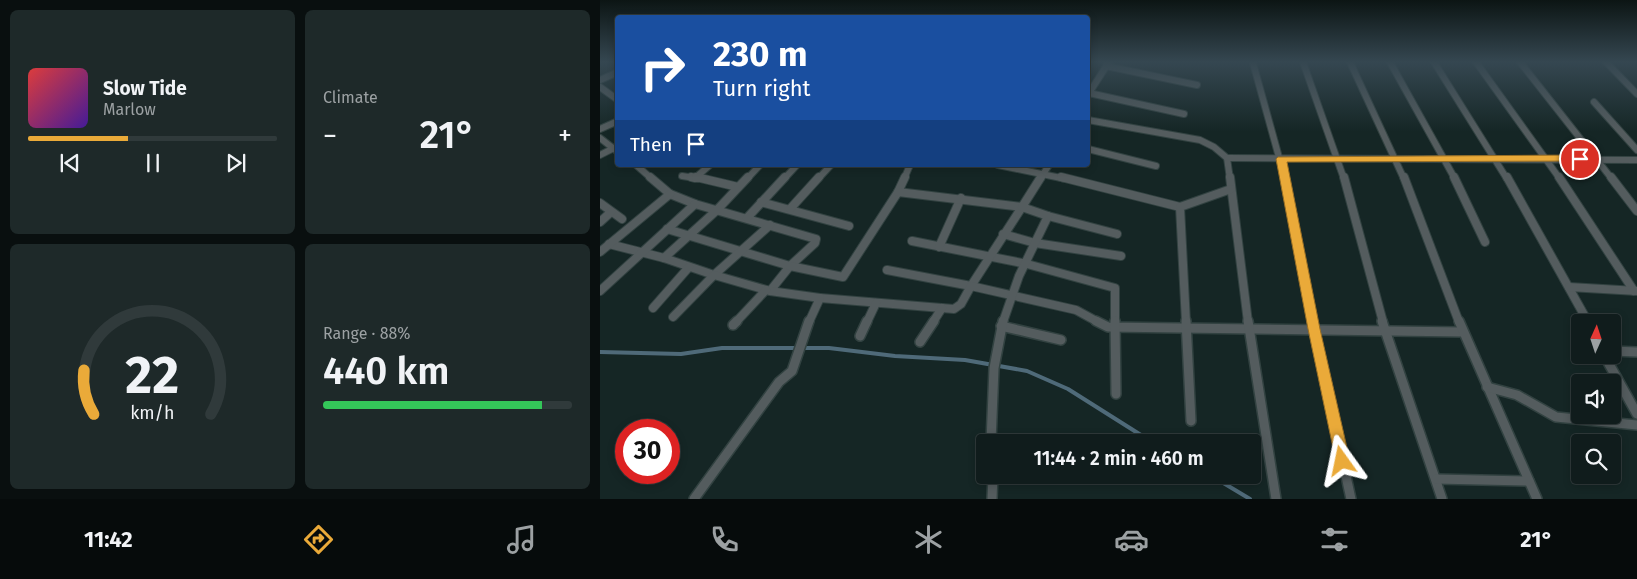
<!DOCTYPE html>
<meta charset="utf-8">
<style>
body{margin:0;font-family:"Fira Sans",sans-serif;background:#1e2929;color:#f1f3f6;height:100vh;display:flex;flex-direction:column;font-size:19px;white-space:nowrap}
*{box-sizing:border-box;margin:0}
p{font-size:16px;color:#9ca1a3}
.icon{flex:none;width:28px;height:28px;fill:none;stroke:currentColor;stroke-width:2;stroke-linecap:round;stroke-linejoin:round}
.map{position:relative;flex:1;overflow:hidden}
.drawer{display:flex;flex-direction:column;gap:10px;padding:10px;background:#090f0f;width:600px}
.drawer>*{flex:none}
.hud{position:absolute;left:15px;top:15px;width:475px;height:152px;border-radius:5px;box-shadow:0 2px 8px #0003,0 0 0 1px #303a3b;background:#1a4fa0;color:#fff;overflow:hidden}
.needle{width:32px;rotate:3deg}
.buttons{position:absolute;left:971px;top:314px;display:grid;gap:10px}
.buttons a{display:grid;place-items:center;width:50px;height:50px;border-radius:5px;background:#101c1c;box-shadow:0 2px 8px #0003,0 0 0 1px #303a3b;font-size:25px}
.speed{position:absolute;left:15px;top:419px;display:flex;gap:10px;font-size:25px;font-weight:700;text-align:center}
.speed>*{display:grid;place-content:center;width:65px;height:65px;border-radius:50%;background:#101c1c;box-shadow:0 2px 8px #0003,0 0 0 1px #303a3b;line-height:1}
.speed .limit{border:8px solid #d22;background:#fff;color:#111}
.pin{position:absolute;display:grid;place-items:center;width:42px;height:42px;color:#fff;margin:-21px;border:2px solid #fff;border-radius:50%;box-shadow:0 1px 5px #0007}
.me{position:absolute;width:55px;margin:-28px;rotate:348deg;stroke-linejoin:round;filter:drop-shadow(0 0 4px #0008)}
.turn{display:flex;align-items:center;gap:18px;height:105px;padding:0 15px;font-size:22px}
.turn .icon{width:65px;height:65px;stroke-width:2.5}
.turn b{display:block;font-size:35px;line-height:42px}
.then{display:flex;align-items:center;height:48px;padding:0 15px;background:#0003;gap:10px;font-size:19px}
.big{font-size:38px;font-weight:600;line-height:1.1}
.drawer .widget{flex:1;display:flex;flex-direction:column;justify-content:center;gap:8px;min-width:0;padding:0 18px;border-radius:8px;background:#1e2929}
.drawer .dial{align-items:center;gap:0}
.dial svg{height:130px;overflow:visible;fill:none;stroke:#303a3b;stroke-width:7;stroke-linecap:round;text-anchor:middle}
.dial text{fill:#f1f3f6;stroke:none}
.song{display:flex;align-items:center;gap:15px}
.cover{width:60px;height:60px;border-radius:8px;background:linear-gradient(135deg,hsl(0 70% 55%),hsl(260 70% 35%))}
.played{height:5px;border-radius:2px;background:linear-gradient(90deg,#eaaa39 40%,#303a3b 40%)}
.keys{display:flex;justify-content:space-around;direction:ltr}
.heat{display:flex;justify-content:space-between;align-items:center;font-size:28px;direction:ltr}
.charge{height:8px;border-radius:4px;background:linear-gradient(90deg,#34c759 88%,#303a3b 0)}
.drawer .tiles{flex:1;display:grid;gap:10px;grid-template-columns:repeat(2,1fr)}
.trip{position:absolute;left:376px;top:434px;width:285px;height:50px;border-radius:5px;background:#101c1c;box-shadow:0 2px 8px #0003,0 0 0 1px #303a3b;font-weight:600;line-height:50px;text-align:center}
.tab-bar{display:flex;height:80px;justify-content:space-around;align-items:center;background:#060b0b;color:#9ca1a3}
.tab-bar .icon{width:35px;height:35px}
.tab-bar .selected{color:#eaaa39}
.tab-bar b{font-size:22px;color:#f1f3f6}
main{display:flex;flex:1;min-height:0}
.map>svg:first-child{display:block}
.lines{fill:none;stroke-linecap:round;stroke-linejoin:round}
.stream{stroke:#4f6a79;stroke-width:4}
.street-far2-casing{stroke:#324241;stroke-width:8}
.street-far1-casing{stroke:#324241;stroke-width:10}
.street-casing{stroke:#324241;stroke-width:12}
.street-far2{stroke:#545c5e;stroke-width:6}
.street-far1{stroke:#545c5e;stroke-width:8}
.street{stroke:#545c5e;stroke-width:9}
.route{fill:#eaaa39;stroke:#986e25}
</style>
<main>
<section class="drawer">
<div class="tiles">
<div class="widget">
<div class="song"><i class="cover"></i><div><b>Slow Tide</b><p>Marlow</p></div></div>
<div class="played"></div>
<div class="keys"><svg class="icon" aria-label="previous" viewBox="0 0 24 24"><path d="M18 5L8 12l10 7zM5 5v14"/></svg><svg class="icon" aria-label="pause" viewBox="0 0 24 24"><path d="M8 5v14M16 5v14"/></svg><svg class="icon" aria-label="next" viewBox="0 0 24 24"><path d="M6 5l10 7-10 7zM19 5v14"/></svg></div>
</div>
<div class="widget"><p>Climate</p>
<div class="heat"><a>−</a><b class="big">21°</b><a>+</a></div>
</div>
<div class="widget dial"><svg viewBox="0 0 100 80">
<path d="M14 69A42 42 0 1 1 86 69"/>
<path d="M14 69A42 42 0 0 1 8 42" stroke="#eaaa39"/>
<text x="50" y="56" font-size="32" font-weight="700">22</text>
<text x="50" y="72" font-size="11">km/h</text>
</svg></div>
<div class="widget"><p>Range · 88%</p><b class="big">440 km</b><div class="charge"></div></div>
</div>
</section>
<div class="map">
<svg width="1037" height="499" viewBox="0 0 1037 499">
<rect width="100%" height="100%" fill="#152625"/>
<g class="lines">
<g class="stream">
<polyline points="0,352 81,354 122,348 229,348 295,356 365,360 427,371 468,389 552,442"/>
<polyline points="610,475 650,499"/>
</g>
<defs>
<g id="street-far2">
<polyline points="703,62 744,179"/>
<polyline points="750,62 804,179"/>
<polyline points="790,62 855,179"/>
<polyline points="834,62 907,179"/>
<polyline points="876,62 960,179"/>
<polyline points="920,62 1012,179"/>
<polyline points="1006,62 1037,94"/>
<polyline points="653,63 685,179"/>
<polyline points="506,66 597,85"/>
<polyline points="0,80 18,72"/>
<polyline points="0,87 18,100"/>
<polyline points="489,93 509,62"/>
<polyline points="488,96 489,93 584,114"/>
<polyline points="994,102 1037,150"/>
<polyline points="488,120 600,140 614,147 627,158 630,179"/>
<polyline points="0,129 18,121"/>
<polyline points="0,138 18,152"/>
<polyline points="488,149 556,166"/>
<polyline points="0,155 16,147"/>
<polyline points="627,158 1037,160"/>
<polyline points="36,165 52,179"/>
<polyline points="398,165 466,179"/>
<polyline points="82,176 95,178"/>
<polyline points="98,179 95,178 110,165"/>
<polyline points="147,179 160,165"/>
<polyline points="184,179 197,165"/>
<polyline points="218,179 231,165"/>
<polyline points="304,179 310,165"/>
<polyline points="440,179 449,165"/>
</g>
<g id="street-far1">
<polyline points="50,177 70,194 95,204 216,239 215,243 190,266 170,291"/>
<polyline points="91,177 95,178"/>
<polyline points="96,177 138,187"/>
<polyline points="461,177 580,207"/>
<polyline points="630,177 648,322"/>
<polyline points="685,177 713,322"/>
<polyline points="744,177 783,322"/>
<polyline points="804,177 859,322"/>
<polyline points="854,177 885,242"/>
<polyline points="907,177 988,322"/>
<polyline points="959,177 1034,291"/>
<polyline points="1011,177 1037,211"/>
<polyline points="161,202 249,226"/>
<polyline points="0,203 22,219"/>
<polyline points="190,209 219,177"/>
<polyline points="448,216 517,234"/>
<polyline points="147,218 185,177"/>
<polyline points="0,222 11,212"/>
<polyline points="67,229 190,266 243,277 298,192 305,177"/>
<polyline points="403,234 435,243 521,256"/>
<polyline points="312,241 427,264 515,288 515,322"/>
<polyline points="9,244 64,258 114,275 170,225"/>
<polyline points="339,247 361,198"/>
<polyline points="0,252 70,194"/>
<polyline points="64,258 117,210 148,177"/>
<polyline points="287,270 371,286 422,207 298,192"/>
<polyline points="969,287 1037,291"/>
<polyline points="0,291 95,204"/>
<polyline points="220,298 354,309 361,304 371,286 476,310 498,322"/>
<polyline points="53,308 89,267"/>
<polyline points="73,317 114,275 170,291 220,298 209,322"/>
<polyline points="136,322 166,290"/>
<polyline points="267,322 276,303"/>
<polyline points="333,322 342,308"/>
<polyline points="403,322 419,276 448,216 422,207 441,177"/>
<polyline points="586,322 580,207 631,189"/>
</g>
<g id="street">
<polyline points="496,321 508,327 863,332"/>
<polyline points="515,321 516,394"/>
<polyline points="586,321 591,421"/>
<polyline points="648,321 676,499"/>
<polyline points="712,321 751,499"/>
<polyline points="782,321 842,499"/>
<polyline points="859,321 937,499"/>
<polyline points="133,325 137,321"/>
<polyline points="401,326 461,340"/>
<polyline points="260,336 267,321"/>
<polyline points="320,342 334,321"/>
<polyline points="1012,351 1037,352"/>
<polyline points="1004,355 1037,414"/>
<polyline points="887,387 917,395 956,417 1037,425"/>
<polyline points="391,442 394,368 403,321"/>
<polyline points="836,479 929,481"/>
<polyline points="94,499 179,382 192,371 209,321"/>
<polyline points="392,499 393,475"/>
</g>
</defs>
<use href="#street-far2" class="street-far2-casing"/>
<use href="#street-far1" class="street-far1-casing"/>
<use href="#street" class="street-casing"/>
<use href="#street-far2" class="street-far2"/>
<use href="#street-far1" class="street-far1"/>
<use href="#street" class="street"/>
</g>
<linearGradient id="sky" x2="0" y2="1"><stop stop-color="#0c1514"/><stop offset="0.47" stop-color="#354751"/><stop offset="1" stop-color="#354751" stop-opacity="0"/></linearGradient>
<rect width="1037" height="132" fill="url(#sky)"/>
<polygon class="route" points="980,155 985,159 984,161 687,162 720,329 750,461 748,467 742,469 737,467 708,329 676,159 678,157"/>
</svg>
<div class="buttons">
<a><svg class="needle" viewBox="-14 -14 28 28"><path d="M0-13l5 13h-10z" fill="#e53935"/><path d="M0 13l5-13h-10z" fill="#9ca1a3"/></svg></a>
<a><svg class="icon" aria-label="sound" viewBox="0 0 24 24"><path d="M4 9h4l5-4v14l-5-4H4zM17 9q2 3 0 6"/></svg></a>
<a><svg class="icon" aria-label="search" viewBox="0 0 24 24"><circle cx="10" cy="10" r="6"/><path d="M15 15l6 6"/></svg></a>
</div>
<div class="speed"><div class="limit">30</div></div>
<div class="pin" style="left:980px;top:159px;background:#d93025"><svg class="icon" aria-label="arrive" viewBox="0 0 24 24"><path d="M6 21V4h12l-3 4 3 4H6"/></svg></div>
<svg class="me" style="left:742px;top:461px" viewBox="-20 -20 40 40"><path d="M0-17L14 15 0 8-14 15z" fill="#eaaa39" stroke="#fff" stroke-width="4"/></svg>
<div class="trip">11:44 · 2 min · 460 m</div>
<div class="hud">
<div class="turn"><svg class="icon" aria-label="right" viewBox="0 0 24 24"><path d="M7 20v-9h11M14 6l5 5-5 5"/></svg><div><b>230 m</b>Turn right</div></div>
<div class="then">Then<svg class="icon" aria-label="arrive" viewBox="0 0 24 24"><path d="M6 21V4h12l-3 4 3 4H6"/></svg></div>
</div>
</div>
</main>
<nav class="tab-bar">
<b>11:42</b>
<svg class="icon selected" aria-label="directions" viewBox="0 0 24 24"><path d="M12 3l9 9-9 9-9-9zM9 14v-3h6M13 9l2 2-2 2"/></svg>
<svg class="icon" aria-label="music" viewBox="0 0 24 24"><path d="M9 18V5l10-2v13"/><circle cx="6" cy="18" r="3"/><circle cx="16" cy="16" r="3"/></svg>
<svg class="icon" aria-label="phone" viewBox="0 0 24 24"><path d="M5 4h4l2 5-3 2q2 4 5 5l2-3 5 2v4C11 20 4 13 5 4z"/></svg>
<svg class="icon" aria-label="climate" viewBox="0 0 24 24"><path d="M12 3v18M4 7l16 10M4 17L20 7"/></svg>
<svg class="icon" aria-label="car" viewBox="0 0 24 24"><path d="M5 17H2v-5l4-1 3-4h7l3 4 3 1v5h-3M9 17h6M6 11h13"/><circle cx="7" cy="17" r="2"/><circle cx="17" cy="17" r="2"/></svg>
<svg class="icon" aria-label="filters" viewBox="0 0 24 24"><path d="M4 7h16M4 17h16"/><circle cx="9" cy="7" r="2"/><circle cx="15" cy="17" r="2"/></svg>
<b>21°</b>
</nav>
